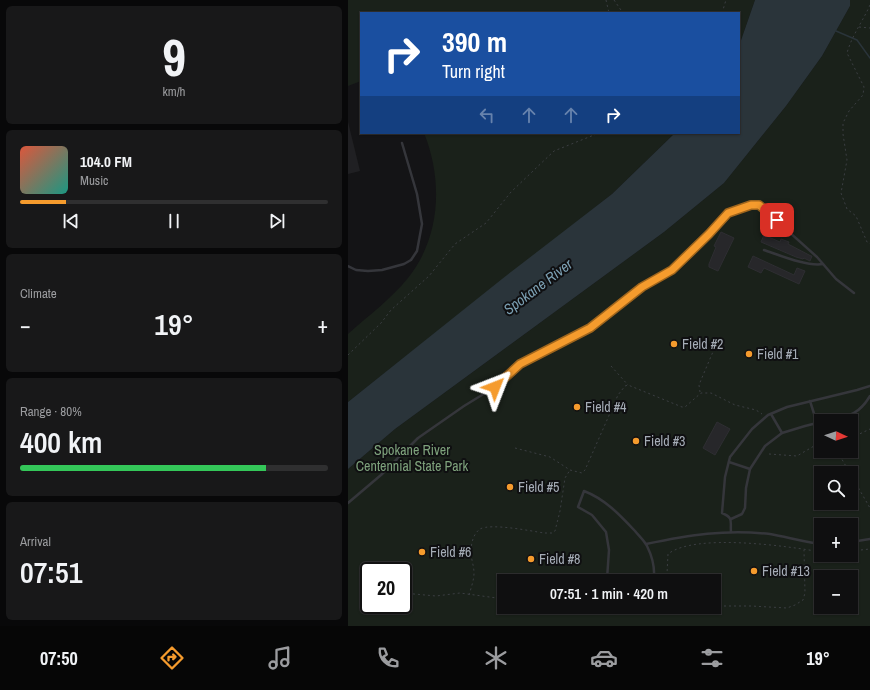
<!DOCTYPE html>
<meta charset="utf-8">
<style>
body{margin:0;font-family:"Archivo Narrow",sans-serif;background:#181819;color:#f1f3f6;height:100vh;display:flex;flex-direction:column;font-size:15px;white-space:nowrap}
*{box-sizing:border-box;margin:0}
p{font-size:13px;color:#9b9c9f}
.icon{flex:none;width:22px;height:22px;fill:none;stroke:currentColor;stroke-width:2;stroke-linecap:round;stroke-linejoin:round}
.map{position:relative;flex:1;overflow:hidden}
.side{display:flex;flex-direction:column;gap:6px;padding:6px;background:#080809;width:348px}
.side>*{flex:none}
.guide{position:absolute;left:12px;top:12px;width:380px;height:122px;border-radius:0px;box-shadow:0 1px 3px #0004,0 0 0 1px #2f2f30;background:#1a4fa0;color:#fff;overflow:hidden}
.needle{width:26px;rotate:93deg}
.controls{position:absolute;left:466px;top:414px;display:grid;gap:8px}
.controls a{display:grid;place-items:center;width:44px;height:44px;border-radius:0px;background:#0f0f10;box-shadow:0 1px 3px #0004,0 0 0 1px #2f2f30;font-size:20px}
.speed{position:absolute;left:12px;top:562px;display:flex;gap:8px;font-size:20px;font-weight:700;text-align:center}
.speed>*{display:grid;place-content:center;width:52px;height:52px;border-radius:50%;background:#0f0f10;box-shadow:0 1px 3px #0004,0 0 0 1px #2f2f30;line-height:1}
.speed .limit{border:2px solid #111;border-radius:6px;background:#fff;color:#111}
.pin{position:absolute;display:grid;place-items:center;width:34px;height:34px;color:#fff;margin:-17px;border-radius:8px;box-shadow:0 2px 6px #0006}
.me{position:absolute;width:44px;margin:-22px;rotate:45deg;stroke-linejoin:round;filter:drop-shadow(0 0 3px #0008)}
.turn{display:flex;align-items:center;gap:14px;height:84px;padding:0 16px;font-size:18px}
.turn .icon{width:52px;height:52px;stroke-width:2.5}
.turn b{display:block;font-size:28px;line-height:34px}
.lanes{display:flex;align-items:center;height:38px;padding:0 16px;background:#0003;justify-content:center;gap:20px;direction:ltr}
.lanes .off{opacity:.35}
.big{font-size:30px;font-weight:600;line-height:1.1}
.side .widget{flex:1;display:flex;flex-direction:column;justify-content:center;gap:6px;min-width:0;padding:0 14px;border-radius:6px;background:#181819}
.side .dial{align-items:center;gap:0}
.dial b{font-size:52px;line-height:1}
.song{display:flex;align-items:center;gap:12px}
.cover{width:48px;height:48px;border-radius:6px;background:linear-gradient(135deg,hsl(10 70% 55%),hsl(170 70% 35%))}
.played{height:4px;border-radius:2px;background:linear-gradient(90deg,#f59b2d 15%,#2f2f30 15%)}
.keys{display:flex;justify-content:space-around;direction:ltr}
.heat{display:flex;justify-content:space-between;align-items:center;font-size:22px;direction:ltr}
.charge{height:6px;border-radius:3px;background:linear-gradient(90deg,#34c759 80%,#2f2f30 0)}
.trip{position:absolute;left:149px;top:574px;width:224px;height:40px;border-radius:0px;background:#0f0f10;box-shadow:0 1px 3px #0004,0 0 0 1px #2f2f30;font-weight:600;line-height:40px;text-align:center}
.tab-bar{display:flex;height:64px;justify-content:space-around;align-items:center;background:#060606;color:#9b9c9f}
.tab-bar .icon{width:28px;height:28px}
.tab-bar .current{color:#f59b2d}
.tab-bar b{font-size:18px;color:#f1f3f6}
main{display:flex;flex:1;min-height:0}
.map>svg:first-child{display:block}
.built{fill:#202023}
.green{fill:#1a211a;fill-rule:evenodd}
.water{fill:#2a343a}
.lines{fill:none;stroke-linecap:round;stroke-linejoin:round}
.stream{stroke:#2a343a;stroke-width:1.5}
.building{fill:#27272a;stroke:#2e2e32}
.path{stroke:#3b3e42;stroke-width:1;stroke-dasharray:2 3;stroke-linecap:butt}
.service{stroke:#35363b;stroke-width:2.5}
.route-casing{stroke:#9f651d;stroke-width:10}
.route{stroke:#f59b2d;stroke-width:7}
.poi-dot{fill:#f59b2d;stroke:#0f0f11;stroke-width:1.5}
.labels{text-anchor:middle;stroke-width:4;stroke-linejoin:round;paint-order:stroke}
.poi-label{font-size:14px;fill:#a5acb6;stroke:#0f0f11;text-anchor:start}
.park-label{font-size:14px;fill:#7ea27c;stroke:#0f0f11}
.water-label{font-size:15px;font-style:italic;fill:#7b9fb2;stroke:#0f0f11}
</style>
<main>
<section class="side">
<div class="widget dial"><b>9</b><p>km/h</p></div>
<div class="widget">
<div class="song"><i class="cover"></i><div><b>104.0 FM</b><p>Music</p></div></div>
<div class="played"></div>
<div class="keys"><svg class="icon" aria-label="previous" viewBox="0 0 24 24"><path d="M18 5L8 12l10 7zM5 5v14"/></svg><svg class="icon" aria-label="pause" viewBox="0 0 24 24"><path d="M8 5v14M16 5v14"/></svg><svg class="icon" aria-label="next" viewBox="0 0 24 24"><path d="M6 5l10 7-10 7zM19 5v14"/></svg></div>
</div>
<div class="widget"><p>Climate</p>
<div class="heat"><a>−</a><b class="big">19°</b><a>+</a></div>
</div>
<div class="widget"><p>Range · 80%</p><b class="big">400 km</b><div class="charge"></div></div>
<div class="widget"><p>Arrival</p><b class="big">07:51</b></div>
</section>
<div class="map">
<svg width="522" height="626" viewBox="0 0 522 626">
<rect width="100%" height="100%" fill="#141416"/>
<polygon class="built" points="0,122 12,171 0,174"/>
<g class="green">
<polygon points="0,0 407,0 391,46 391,13 13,13 13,81 0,86"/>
<path d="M502 0H522V626H0V469L47 429 316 232 376 183 438 106 474 56 502 6ZM473 421H503V451H473ZM473 473H503V503H473ZM473 525H503V555H473ZM21 571H55V605H21ZM473 577H503V607H473ZM156 581H366V607H156Z"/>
<path d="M76 133H327L264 194 0 402V334C20 316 43 299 60 278 93 237 95 180 76 133Z"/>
</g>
<polygon class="water" points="407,0 502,0 502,6 474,56 438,106 376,183 316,232 47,429 0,469 0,402 154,279 264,194 327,133 391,133 391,46"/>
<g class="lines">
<polyline class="stream" points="488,31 509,40 522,58"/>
</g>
<g class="building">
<polygon points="373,232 386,238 370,271 361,267 361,264 368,247 366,246"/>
<polygon points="416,235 432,242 433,239 441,242 440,244 463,256 464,256 462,261 456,258 455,259 448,257 413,242"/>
<polygon points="405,256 446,275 449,268 457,271 451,284 416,268 413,273 400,267"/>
<polygon points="369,422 382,429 367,455 355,448"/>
</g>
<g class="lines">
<g class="path">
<polyline points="258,0 261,13"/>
<polyline points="266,0 275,13"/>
<path d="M522 5C515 21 504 35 499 53L516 87 515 95 501 111 495 123V134L499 160 493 193 499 209 508 216 519 242 522 244"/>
<polyline points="374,13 378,0"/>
<polyline points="511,27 522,28"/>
<polyline points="0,355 33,323 43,310 81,276 107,244 138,223 163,192 206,151 251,133"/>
<polyline points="263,366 280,385"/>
<polyline points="352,392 351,385 353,380 367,347"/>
<polyline points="472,431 473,432"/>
<polyline points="503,438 522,429"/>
<polyline points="167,448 202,457 222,470 234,473 237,470 270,395 277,386 280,385 334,407 337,407 353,393 363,393 387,405 408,410 414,414"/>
<polyline points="489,451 502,473"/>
<polyline points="421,454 449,456 466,446 473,445"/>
<polyline points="503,475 522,508"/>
<polyline points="503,551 522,549"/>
<path d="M320 581 319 574 320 554C347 533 439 546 473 552"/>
<polyline points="55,593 88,596 112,593 156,599"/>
<path d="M121 595C123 588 126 580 126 573 126 566 123 559 123 552 123 544 125 534 132 529 143 523 183 531 196 533H204L207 531 212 511 217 478 222 470"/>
<polyline points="366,606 403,606 439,608 447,605 455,600 457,593 456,550"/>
</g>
<g class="service">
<path d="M416 250C431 255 460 267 475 264"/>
<polyline points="0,266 8,270 20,271 34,270 56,264 63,260 69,251 74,224 69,194 54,143"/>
<polyline points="462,401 469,423"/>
<polyline points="423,414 434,433"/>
<path d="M479 421C499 416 510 416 522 396"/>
<polyline points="381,462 402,469"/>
<polyline points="0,503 33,475 70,438 116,406 147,387 172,364 242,328 294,287 324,270 361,234 380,213 403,205 411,205 469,257 488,279 506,293"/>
<polyline points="383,519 394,514 397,508 398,488 402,469 417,446 434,433 457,426 473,422"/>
<path d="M383 532C382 521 386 518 374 513L377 477 382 457 404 429 420 415 439 407 509 390 522 386"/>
<polyline points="503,542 522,539"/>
<path d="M298 544C341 535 377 529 422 534 439 537 456 542 473 544"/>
<path d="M287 581 259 579 261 550 258 532 244 515 230 507 236 491C257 499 272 515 287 531 291 536 296 540 299 546 304 556 307 567 306 579L300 581"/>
</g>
</g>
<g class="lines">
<defs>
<polyline id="route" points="147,387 172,364 242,328 294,287 324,270 361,234 380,213 403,205 411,205 429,220"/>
</defs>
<use href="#route" class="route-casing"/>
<use href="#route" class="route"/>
</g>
<g class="poi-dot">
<circle cx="326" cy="344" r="4"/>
<circle cx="401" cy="354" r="4"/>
<circle cx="229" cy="407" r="4"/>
<circle cx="288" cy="441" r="4"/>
<circle cx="162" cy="487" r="4"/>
<circle cx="74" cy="552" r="4"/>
<circle cx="183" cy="559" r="4"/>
<circle cx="406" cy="571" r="4"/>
</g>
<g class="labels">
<g class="poi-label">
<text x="334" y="349">Field #2</text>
<text x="409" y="359">Field #1</text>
<text x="237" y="412">Field #4</text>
<text x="296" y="446">Field #3</text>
<text x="170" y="492">Field #5</text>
<text x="82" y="557">Field #6</text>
<text x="191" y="564">Field #8</text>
<text x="414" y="576">Field #13</text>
</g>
<g class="park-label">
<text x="64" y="455">Spokane River<tspan x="64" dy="16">Centennial State Park</tspan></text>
</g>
<g class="water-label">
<text transform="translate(190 287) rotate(-37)" y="5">Spokane River</text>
</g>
</g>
</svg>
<div class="controls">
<a><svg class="needle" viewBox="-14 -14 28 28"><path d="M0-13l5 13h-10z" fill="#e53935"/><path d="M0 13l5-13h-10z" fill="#9b9c9f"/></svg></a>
<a><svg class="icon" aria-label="search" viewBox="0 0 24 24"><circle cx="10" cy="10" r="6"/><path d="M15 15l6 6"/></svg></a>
<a>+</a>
<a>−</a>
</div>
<div class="speed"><div class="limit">20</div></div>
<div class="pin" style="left:429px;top:220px;background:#d93025"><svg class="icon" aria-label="arrive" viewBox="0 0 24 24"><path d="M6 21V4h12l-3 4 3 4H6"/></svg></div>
<svg class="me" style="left:147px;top:387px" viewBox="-20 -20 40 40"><path d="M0-17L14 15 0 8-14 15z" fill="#f59b2d" stroke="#fff" stroke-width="4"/></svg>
<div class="trip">07:51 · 1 min · 420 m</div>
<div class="guide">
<div class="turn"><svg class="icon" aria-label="right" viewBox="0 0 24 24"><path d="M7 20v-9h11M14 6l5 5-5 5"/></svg><div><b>390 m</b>Turn right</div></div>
<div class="lanes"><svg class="icon off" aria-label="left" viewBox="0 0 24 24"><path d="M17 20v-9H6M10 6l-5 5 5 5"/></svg><svg class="icon off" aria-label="ahead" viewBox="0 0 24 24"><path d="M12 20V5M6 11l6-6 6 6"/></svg><svg class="icon off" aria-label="ahead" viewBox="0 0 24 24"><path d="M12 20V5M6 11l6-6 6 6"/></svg><svg class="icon" aria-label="right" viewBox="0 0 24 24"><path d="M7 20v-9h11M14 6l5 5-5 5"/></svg></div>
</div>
</div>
</main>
<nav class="tab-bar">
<b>07:50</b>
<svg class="icon current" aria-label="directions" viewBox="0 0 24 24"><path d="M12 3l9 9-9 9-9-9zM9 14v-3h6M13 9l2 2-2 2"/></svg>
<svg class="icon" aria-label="music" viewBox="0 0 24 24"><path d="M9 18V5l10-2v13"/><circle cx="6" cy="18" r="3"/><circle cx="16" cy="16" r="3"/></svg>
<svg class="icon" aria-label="phone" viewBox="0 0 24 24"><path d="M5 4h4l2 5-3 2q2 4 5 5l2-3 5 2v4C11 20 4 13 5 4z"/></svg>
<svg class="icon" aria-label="climate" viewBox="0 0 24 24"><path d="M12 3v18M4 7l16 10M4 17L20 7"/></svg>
<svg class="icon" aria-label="car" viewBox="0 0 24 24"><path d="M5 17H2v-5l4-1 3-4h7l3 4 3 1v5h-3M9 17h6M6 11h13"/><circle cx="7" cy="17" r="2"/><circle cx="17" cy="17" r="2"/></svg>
<svg class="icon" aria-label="filters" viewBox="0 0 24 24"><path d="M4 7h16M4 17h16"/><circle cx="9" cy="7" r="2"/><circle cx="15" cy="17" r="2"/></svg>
<b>19°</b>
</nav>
